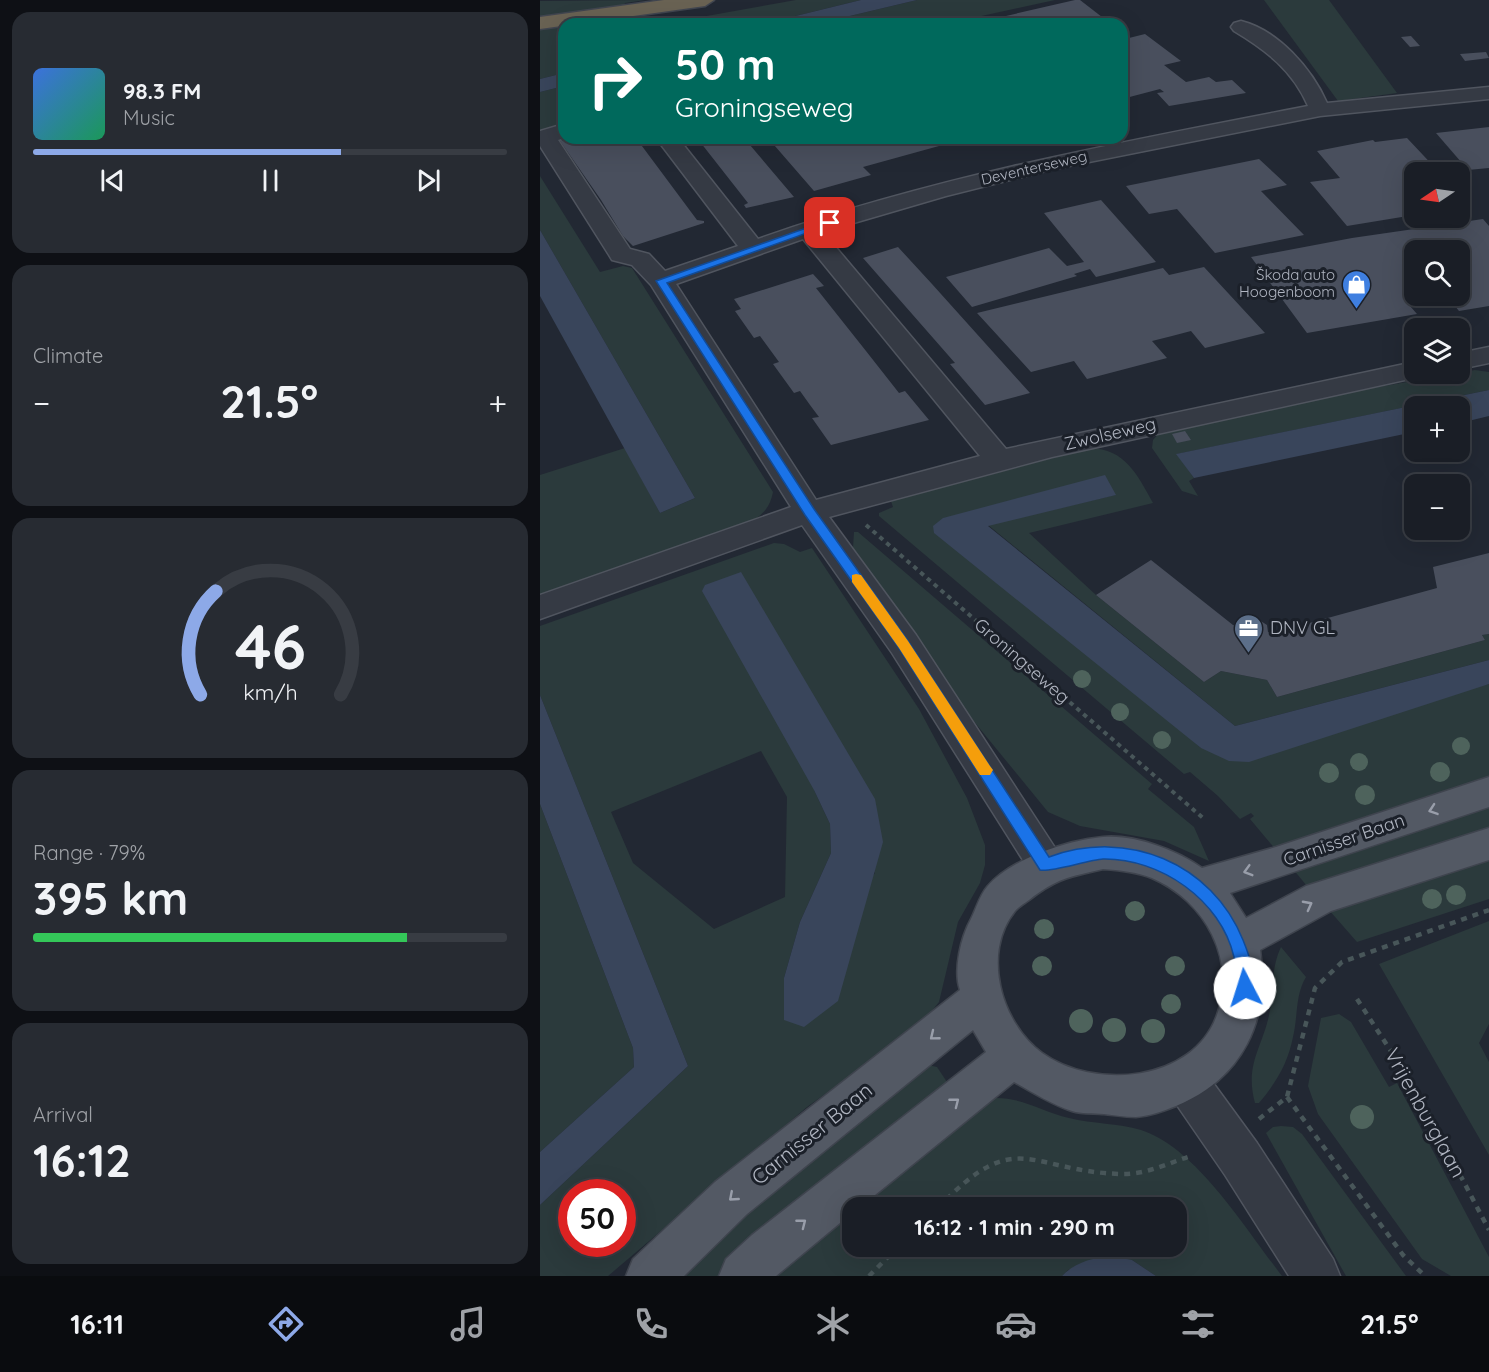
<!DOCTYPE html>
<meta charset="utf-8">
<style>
body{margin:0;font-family:Quicksand,sans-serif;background:#272b32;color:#f1f3f6;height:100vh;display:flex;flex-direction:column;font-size:22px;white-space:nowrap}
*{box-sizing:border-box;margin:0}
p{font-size:20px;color:#9fa2a7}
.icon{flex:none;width:33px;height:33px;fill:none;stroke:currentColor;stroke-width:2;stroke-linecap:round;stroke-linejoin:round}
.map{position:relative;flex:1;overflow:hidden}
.drawer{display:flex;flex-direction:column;gap:12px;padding:12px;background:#0e1015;width:540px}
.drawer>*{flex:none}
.banner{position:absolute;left:18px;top:18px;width:570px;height:126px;border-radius:18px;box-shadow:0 6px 24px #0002,0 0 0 2px #383c43;background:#00695c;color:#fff;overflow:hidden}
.needle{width:39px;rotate:257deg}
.controls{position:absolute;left:864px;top:162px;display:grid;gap:12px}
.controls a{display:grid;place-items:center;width:66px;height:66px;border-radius:12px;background:#1a1e26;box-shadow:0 6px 24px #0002,0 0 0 2px #383c43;font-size:30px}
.speed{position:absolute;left:18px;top:1179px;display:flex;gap:12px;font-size:30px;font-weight:700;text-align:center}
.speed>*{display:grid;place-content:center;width:78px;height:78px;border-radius:50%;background:#1a1e26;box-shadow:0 6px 24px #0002,0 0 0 2px #383c43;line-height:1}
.speed .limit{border:9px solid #d22;background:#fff;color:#111}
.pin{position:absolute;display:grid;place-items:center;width:51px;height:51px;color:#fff;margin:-26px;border-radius:12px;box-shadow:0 3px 9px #0006}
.me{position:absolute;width:66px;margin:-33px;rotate:355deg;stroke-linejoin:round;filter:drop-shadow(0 0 4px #0008)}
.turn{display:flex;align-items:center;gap:21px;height:126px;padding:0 18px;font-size:27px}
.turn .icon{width:78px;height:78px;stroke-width:2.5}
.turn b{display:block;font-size:42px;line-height:51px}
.big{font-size:45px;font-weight:700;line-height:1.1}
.drawer .widget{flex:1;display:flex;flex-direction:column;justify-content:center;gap:9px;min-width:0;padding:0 21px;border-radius:18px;background:#272b32}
.drawer .dial{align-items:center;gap:0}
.dial svg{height:156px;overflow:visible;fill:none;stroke:#383c43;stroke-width:7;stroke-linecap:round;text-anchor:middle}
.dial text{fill:#f1f3f6;stroke:none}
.song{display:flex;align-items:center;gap:18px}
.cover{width:72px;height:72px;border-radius:9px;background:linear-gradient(135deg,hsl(220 70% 55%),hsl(150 70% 35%))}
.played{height:6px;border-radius:3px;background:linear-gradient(90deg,#8da9e8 65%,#383c43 65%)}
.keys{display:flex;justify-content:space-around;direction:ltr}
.heat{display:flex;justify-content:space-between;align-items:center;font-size:33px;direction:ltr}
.charge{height:9px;border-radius:4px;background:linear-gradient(90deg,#34c759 79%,#383c43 0)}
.trip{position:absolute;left:302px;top:1197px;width:345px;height:60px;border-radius:18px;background:#1a1e26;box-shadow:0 6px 24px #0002,0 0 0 2px #383c43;font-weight:700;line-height:60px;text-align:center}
.tabs{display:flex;height:96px;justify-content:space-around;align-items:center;background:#0a0c0f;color:#9fa2a7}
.tabs .icon{width:42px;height:42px}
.tabs .current{color:#8da9e8}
.tabs b{font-size:27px;color:#f1f3f6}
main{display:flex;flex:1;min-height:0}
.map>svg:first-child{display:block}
.green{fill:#2b3a3c;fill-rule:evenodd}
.water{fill:#39455b}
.building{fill:#494f5d}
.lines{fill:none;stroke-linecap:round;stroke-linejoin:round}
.minor-casing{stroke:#50555f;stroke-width:3}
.major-casing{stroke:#3f444e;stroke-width:3}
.highway-casing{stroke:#40454f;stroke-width:3}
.path-far1{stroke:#485659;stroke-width:4;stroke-dasharray:4.5 4.5;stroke-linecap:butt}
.path{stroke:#485659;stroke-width:4.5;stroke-dasharray:6 6;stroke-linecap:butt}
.minor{fill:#353a44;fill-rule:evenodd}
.major{fill:#535964;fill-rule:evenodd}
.highway{fill:#696253;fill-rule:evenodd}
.tree{fill:#4e635c}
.oneway{stroke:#999eaa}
.route{fill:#1a73e8;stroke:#114b97;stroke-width:1.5}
.slow{fill:#f59e0b}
.labels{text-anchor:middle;stroke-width:6;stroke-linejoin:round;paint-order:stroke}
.far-street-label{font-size:15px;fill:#b0b5c1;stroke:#1b2029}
.far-poi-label{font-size:15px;fill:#b0b5c1;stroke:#1b2029;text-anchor:end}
.street-label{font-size:18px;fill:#b0b5c1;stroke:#1b2029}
.poi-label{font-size:18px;fill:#b0b5c1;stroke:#1b2029;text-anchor:start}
.near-street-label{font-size:21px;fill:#b0b5c1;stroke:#1b2029}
</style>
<main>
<section class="drawer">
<div class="widget">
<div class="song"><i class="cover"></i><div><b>98.3 FM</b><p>Music</p></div></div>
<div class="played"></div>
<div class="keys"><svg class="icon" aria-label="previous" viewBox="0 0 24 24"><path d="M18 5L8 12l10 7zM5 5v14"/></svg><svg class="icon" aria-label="pause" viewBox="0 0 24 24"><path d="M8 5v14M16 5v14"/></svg><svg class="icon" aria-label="next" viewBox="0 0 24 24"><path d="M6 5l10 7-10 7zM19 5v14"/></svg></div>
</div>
<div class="widget"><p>Climate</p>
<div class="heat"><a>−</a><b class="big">21.5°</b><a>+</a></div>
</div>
<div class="widget dial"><svg viewBox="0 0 100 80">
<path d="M14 69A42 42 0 1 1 86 69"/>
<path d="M14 69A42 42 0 0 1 22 16" stroke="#8da9e8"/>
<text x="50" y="56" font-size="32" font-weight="700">46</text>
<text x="50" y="72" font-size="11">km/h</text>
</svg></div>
<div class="widget"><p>Range · 79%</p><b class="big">395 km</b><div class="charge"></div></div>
<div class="widget"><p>Arrival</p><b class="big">16:12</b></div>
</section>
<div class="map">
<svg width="949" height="1276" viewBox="0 0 949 1276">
<rect width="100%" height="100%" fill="#222833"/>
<g class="green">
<polygon points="105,0 85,3 75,24 24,24 24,73 0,79 0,1"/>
<polygon points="256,0 321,0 223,24 122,24"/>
<polygon points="377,0 515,0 405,24 276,24"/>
<polygon points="724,0 789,0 857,93 798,101"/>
<polygon points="24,86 24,128 0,135 0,92"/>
<path d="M0 176 60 272 83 266 92 268 233 492C230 508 222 516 207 524L0 595V475L85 448 120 513 155 498 0 230Z"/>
<polygon points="935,370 949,372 949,390 637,454 654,478 649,481 658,496 642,491 612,448 613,440 619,433 776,398"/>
<path d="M550 448C585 449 597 474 613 503L489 533 556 595 664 682 681 671 727 680 737 697 945 640 942 635 949 634V660L695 726 448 525 575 495 404 518 661 748 949 684V780L736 850 710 819 714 816 711 813 700 819 678 796 650 772 644 774 339 516V513L353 507 351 501Z"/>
<polygon points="314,532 318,532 612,784 608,789 654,827 669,861 624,841 540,826 508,812 414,697 313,548"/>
<path d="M234 543 244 544 260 552 272 548 379 709 427 798 445 845V865L440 883 418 922 399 1002 380 1026 267 1107 68 1276H0V1205L148 1066 0 695V626ZM221 751 247 797 245 897 174 929 93 863 71 812ZM274 790 335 873 244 978 260 922 291 853 290 824ZM32 1192H82V1244H32Z"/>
<polygon points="0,804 93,1048 94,1067 0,1152"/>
<polygon points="949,806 949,833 771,891 753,869"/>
<polygon points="949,860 949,899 817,942 789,910"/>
<polygon points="949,921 949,1024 939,1043 949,1062 949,1155 839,964"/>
<path d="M741 947 766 977C755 995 758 1017 753 1037 748 1063 736 1083 719 1103H715C704 1063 724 1046 730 1010 734 987 731 968 741 947Z"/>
<polygon points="799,1014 811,1022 849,1087 857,1083 949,1257 949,1276 911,1276 882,1259 778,1114 768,1086 781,1018"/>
<polygon points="388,1065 397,1067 407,1082 409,1092 181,1276 124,1276"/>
<path d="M456 1098C484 1098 503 1112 529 1118 553 1124 578 1123 601 1130 657 1148 706 1230 742 1276H616L592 1260 528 1270 522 1276H221L439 1103ZM312 1208H636V1246H312Z"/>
<polygon points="741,1126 753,1127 762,1134 866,1276 806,1276 726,1133 733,1127"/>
</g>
<g class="water">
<polygon points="321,0 377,0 276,24 223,24"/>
<polygon points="24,73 24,86 0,92 0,79"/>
<polygon points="0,230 155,498 120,513 0,296"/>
<polygon points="949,390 949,416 920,423 920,406 874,406 874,432 654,478 636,454"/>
<polygon points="565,475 576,495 448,526 695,726 949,660 949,684 709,762 689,761 661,748 394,533 393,526 403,518"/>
<polygon points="201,572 335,799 343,842 298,1001 264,1027 244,1020 244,978 260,922 291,853 290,824 274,790 162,591 165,585"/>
<polygon points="0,695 148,1066 0,1205 0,1152 94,1067 93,1048 0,804"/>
<path d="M571 1256 592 1260 616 1276H522C535 1262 553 1258 571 1256Z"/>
</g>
<g class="building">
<polygon points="535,0 540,0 571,24 431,24"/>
<polygon points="582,32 589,38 605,34 641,61 624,65 646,82 669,77 676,82 692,80 706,93 629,106 617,93 624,92 620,89 582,99"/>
<polygon points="871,36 880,46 870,47 861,37"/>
<polygon points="946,52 949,58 925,61 920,54"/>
<polygon points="949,127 949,168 928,170 896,133"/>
<polygon points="24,137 96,138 157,220 164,221 164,223 93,246 83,236 61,200 18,138"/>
<polygon points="157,138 204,138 254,197 206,208 204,205 208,203"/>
<polygon points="228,138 390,138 399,146 323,167 331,175 274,191"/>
<polygon points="867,138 899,172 874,172 874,215 807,226 770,182 800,178 777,151 833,140 835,142"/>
<polygon points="719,159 747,185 721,191 764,235 675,253 637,209 609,214 586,186"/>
<polygon points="920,194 931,207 920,209"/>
<polygon points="561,200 616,262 556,277 550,269 534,274 537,276 432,307 406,277 509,248 527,266 544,262 504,213"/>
<polygon points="943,219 949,226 949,306 919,311 907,296 920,296 920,250 874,250 874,297 864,299 877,314 767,333 711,257 812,238"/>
<polygon points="358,247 392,284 490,393 445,405 410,364 415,363 323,258"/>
<polygon points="664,267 725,333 665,348 651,331 632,336 612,341 627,358 547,379 534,361 491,372 437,313 623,268 629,275"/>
<polygon points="273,274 284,286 276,288 326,351 359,393 365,391 389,420 291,445 272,418 279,417 270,405 260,391 254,393 233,364 239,362 220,336 214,338 195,311 201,309 194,299"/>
<polygon points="645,431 651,440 637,443 632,434"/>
<polygon points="949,553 949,634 942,635 945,640 737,697 727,680 681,671 664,682 556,595 611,560 693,625 698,626 706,619 716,618 727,625 728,632 733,633 897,588 893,567"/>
</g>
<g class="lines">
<defs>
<g id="minor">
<path d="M701 21C738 30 772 69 787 103L949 87V99L780 116 514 169 406 196 283 232 466 449 874 362V374H885L874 378 512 457 289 517 376 635 519 854 525 865 519 876 506 881 493 876 352 653 262 525 0 619V595L251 507 111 285 92 265 72 260 69 255 0 146V131L24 124V138L18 140 90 249 109 254 125 271 198 246 116 138H138L218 239C396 176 582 142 768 106 753 71 726 50 694 31L691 27 694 23ZM263 239 440 456 276 500 136 284Z"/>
<polygon points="949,347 949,363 920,369 920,353"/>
<polygon points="645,1059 660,1065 717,1143 793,1259 800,1276 749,1276 685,1175 630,1095 624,1080 630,1065"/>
</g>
<path id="major" d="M949 777V807L690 893 706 918 766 886 949 828V860L791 911 720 950C731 1020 702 1079 636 1106 623 1111 610 1116 596 1117 585 1117 574 1115 564 1114 553 1113 541 1114 532 1111 512 1105 492 1092 474 1082L319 1208H312V1213L236 1276H179L186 1259 212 1235 446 1052 433 1030 207 1214 144 1276H86L93 1259 175 1182 420 990C413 970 421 937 431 919 436 909 440 895 447 887 470 859 528 840 563 837 594 834 637 850 662 868L736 847ZM563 869C579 870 597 872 612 878 665 901 697 959 677 1015 653 1083 553 1090 502 1053 461 1023 441 953 475 911 478 907 485 903 489 900 517 878 529 877 563 869Z"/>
<polygon id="highway" points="124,0 174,0 165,6 0,29 0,17"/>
</defs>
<use href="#minor" class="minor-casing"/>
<use href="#major" class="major-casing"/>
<use href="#highway" class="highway-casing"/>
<polyline class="path-far1" points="326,525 663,818"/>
<g class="path">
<polyline points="817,999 873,1085 949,1230"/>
<polyline points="747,1097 863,1255 885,1276"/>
<polyline points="719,1119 747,1097 775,988 802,962 949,910"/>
<path d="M398 1208C477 1125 488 1171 580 1174 606 1175 628 1163 651 1156"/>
<polyline points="329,1276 359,1246"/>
</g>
<use href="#minor" class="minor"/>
<use href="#major" class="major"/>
<use href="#highway" class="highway"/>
</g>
<g class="tree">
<circle cx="542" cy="679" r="9"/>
<circle cx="580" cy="712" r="9"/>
<circle cx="622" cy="740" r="9"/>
<circle cx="921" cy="746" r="9"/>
<circle cx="819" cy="762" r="9"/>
<circle cx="900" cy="772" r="10"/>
<circle cx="789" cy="773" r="10"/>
<circle cx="825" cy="795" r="10"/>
<circle cx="916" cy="895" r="10"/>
<circle cx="892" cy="899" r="10"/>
<circle cx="595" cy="911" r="10"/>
<circle cx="504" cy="929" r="10"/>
<circle cx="502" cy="966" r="10"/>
<circle cx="635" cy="966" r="10"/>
<circle cx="631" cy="1004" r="10"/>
<circle cx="541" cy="1021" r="12"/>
<circle cx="574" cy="1030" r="12"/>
<circle cx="613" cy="1031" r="12"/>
<circle cx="822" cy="1117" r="12"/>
</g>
<defs><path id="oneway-chevron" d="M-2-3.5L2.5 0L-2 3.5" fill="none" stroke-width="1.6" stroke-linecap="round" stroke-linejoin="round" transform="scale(1.5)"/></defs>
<g class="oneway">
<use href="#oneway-chevron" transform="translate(893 810) rotate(161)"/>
<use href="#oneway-chevron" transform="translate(708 871) rotate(164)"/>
<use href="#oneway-chevron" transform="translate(768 905) rotate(-28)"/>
<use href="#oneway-chevron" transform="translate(394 1036) rotate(141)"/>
<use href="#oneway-chevron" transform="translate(415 1102) rotate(-38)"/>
<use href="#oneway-chevron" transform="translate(193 1197) rotate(139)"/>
<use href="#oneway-chevron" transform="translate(262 1223) rotate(-38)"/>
</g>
<path class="route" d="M286 221 295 223 127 283 274 509 368 641 509 857C587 828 672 863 703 940 709 955 718 978 711 993L705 996 699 993C694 982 696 969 694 957 681 900 620 858 563 859 548 860 509 873 500 870L359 648 265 515 116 281Z"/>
<polygon class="slow" points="316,574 321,575 368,641 450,766 453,770 450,775 440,775 359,648 312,582 312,575"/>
<defs>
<symbol id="shop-pin" viewBox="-11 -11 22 30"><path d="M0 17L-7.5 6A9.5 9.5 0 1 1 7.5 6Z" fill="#3f7fe0" stroke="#1b2029"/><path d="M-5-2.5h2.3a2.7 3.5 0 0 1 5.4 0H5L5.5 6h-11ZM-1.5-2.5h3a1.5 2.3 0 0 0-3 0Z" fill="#fff"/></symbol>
<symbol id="office-pin" viewBox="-11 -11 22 30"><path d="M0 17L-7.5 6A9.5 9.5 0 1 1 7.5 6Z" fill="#5c6f8a" stroke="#1b2029"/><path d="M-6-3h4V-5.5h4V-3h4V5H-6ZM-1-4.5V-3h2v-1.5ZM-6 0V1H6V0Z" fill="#fff"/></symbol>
</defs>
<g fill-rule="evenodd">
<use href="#shop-pin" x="800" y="268" width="33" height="45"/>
<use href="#office-pin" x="692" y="612" width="33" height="45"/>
</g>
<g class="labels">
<g class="far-street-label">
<text transform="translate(494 168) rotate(-13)" y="5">Deventerseweg</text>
</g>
<g class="far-poi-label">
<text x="795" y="280">Škoda auto<tspan x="795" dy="17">Hoogenboom</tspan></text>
</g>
<g class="street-label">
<text transform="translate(570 434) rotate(-13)" y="6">Zwolseweg</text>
<text transform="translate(482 661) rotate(41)" y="6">Groningseweg</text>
<text transform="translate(804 840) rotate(-19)" y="6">Carnisser Baan</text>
</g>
<g class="poi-label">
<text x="730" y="634">DNV GL</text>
</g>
<g class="near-street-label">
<text transform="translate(885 1113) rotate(61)" y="7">Vrijenburglaan</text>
<text transform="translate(272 1134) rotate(-39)" y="7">Carnisser Baan</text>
</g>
</g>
</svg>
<div class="controls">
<a><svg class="needle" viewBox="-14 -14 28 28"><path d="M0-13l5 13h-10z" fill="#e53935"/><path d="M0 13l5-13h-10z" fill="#9fa2a7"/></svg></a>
<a><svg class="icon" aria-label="search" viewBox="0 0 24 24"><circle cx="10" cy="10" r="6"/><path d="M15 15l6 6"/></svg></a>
<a><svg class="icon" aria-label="layers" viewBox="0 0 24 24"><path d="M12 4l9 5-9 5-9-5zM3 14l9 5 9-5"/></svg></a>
<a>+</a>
<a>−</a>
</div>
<div class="speed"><div class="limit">50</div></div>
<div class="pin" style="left:290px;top:223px;background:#d93025"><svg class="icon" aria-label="arrive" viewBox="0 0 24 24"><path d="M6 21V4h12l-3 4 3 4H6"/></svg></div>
<svg class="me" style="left:705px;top:988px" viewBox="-20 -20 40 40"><circle r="19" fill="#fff"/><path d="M0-13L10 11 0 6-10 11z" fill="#1a73e8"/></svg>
<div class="trip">16:12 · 1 min · 290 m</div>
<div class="banner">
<div class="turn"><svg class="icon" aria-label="right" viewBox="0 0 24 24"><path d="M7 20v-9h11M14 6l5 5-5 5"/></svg><div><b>50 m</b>Groningseweg</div></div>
</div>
</div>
</main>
<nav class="tabs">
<b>16:11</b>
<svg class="icon current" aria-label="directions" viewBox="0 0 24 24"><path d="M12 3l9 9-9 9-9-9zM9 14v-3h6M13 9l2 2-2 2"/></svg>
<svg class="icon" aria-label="music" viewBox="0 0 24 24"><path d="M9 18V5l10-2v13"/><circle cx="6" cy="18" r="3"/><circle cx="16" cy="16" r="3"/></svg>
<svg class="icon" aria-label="phone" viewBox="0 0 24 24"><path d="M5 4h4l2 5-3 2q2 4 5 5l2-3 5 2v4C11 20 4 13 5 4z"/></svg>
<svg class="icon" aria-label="climate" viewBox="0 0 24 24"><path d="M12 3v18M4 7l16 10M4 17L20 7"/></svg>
<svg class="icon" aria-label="car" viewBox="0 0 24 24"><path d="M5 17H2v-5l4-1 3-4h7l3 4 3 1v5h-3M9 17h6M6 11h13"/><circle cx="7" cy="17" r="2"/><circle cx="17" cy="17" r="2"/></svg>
<svg class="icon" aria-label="filters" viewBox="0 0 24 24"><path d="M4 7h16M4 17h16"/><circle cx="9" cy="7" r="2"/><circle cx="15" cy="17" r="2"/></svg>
<b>21.5°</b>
</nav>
